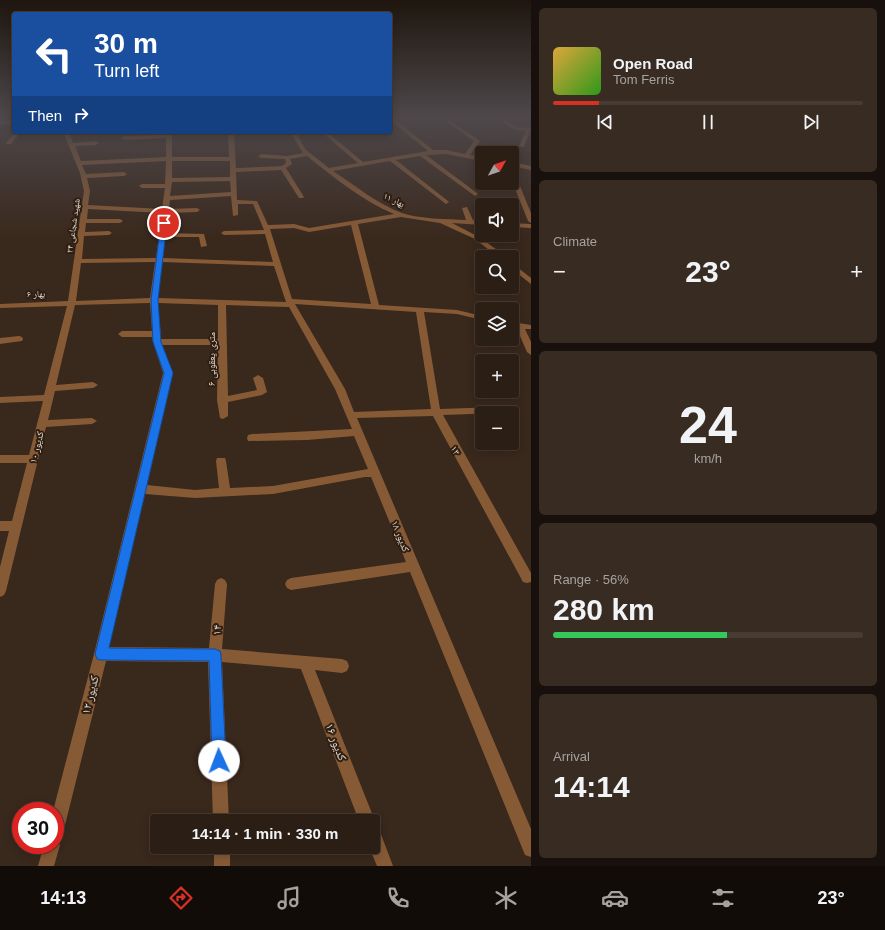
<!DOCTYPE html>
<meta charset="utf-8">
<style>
body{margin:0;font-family:Helvetica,"Noto Naskh Arabic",sans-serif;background:#372b22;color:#f1f3f6;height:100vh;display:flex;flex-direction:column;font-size:15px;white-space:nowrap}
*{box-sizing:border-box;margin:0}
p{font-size:13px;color:#a6a2a0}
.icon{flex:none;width:22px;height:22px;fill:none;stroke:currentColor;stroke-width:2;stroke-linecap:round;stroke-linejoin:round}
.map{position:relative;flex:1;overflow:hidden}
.details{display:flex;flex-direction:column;gap:8px;padding:8px;background:#18100c;width:354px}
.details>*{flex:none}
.hud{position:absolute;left:12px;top:12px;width:380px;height:122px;border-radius:4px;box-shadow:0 2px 10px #0003,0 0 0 1px #473c34;background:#1a4fa0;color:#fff;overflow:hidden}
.needle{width:26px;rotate:50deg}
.controls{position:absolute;left:475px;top:146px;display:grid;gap:8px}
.controls a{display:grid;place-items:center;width:44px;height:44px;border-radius:4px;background:#2b1e15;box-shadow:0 2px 10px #0003,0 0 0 1px #473c34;font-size:20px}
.speed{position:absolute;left:12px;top:802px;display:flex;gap:8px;font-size:20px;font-weight:700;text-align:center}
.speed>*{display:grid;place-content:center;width:52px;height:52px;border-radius:50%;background:#2b1e15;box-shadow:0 2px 10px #0003,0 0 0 1px #473c34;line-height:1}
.speed .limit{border:6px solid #d22;background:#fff;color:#111}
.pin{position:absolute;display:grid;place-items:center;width:34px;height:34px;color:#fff;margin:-17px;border:2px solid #fff;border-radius:50%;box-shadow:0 1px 4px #0007}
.me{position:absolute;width:44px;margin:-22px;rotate:358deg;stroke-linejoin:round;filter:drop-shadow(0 0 3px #0008)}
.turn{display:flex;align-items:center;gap:14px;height:84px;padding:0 16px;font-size:18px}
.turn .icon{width:52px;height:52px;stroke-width:2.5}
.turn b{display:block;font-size:28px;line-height:34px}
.then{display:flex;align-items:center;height:38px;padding:0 16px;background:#0003;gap:8px;font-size:15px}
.big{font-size:30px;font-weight:700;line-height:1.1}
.details .tile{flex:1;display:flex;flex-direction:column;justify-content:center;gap:6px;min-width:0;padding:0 14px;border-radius:6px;background:#372b22}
.details .dial{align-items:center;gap:0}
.dial b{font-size:52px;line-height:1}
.song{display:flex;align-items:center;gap:12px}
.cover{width:48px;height:48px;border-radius:6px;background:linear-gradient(135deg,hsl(40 70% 55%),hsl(110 70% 35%))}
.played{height:4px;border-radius:2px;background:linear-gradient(90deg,#d93025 15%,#473c34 15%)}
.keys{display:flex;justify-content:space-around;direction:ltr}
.heat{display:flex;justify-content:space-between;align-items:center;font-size:22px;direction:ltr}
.charge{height:6px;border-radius:3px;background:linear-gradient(90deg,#34c759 56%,#473c34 0)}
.trip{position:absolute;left:150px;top:814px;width:230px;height:40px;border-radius:4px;background:#2b1e15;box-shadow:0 2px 10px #0003,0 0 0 1px #473c34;font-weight:700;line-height:40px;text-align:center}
.menu{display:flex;height:64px;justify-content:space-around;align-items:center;background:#110c08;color:#a6a2a0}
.menu .icon{width:28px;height:28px}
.menu .on{color:#d93025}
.menu b{font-size:18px;color:#f1f3f6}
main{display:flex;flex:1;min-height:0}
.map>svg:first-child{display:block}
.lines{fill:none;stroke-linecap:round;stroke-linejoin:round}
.street{fill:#875a36;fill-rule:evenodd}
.route{fill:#1a73e8;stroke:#114b97}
.labels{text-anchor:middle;stroke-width:4;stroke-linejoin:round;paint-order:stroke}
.far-street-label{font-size:9px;fill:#e2d7cf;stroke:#2f1f12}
.street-label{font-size:10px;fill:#e2d7cf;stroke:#2f1f12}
.near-street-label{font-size:12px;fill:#e2d7cf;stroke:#2f1f12}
</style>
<main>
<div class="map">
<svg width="531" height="866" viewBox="0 0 531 866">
<rect width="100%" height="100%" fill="#39281c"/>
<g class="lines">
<g class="street">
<path d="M390 118H393L433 150H446L465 154 474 141 441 118H446L480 141 470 155 482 157V161L446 154 426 155 477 193 478 194 475 196 420 156 396 160 448 201 449 202 446 204 390 161 333 171C355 185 377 204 402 213 419 219 447 219 466 220L462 208 467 207 473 220 482 221V225L452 223 479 237 507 257H498L475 239 440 223 401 217 358 224 379 305 457 310 482 316V320L457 314 424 312 440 409 498 407 503 410 499 413 443 415 531 573V582L527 583 523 582 433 416 357 418 531 829V857L525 855 410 572 291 590 287 588 285 584 287 580 291 578 406 562 371 477H365L273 494 195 498 145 494 109 647 209 648 215 584 217 580 221 578 225 580 227 584 222 649 342 659 347 661 349 666 347 671 342 673 315 670 375 821 373 826V821H359L301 669 222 662 229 821H213L208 662 106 661 63 833 61 839 58 840 60 845 54 866H38L44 845H55V811H53L94 654 163 373 153 342 152 337H122L118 334 122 331H152L150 303 75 305 56 385 93 382 98 385 93 388 55 391 48 420 92 418 97 421 92 424 46 427 6 591 4 595 0 597V567L9 531H0V521H12L27 463H0V455H29L43 401 0 403V397L44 395 67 306 0 308V304L68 301 84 191 80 173 63 132H69L73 143 96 141 99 143 96 145 75 146 81 161 166 157V138L124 140 121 138 124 136 166 135V132H172V157H229L228 132H234L236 168 282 166 286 163 285 159 261 158 258 156 261 154 287 156 303 153 290 132H296L305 149 329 168 358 163 325 135V133L327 132 363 162 428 151 390 120ZM307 156C333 177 363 201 394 214L309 228 294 224 268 225 257 201 237 200 236 172 281 170 299 198H303L304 197 286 168 292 164 290 159ZM166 161 165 184H142L139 186 142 188H165L162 209 88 205 90 191 87 178 124 176 127 174 124 172 86 174 82 165ZM172 161H230V177L172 178ZM230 181 231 192 170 196 172 182ZM231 196 233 216 238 215V204H253L264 230 224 231 221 233 224 235 265 234 273 262 163 258 165 237H199L201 247 207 246 204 234 166 233 168 213 197 212 200 210 197 208 169 209 170 200ZM88 209 162 213 156 258 82 259 84 236 109 235 112 233 109 231 85 232 86 223H120L123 221 120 219H87ZM351 225 371 304 292 299 270 229 294 228 309 232ZM155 262 150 298 76 301 81 263ZM162 262 274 266 286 302 158 298ZM158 303 218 305V339H161ZM295 304 416 312 431 409 354 412 345 389ZM226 305 289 307 335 389 352 429 252 434 248 435 247 438 248 441 307 440 354 436 368 469 273 486 230 488 226 461 225 458H217L216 461 219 488 195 490 147 485 173 373 162 345H218L217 400 220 418 223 419 228 416V402L262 395 267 392 263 378 258 375 253 378 257 390 228 396Z"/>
<polygon points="497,118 502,118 516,127 531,128 524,147 519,146 526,131 513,129"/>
<polygon points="0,120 14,121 14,125 0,124"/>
<polygon points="15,132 21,132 11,144 7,144 6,143"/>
<polygon points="347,132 353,132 354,133 351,135"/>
<polygon points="512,162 531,166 531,170 512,166"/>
<polygon points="512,172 515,174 531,213 531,223 528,221 512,181"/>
<polygon points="512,223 531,224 531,228 512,227"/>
<polygon points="512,263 531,278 531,284 512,269"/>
<polygon points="512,322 531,325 531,329 525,329 531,342 531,355 527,352 516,327 512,326"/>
<polygon points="19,336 22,337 23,339 22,341 0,344 0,338"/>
<polygon points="373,827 379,829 393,866 377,866 369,847 373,847"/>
<rect x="214" y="847" width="16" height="19"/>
</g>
</g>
<linearGradient id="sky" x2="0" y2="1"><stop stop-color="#1f160f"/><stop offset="0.49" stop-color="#4e484b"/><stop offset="1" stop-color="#4e484b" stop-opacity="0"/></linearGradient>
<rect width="531" height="239" fill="url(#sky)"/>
<polygon class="route" points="164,221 167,223 158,300 161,342 173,373 109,648 215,649 220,651 221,655 226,761 224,766 219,768 214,766 212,761 209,661 101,660 97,659 95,654 164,373 153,342 151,300 161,223"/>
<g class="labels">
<g class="far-street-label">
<text transform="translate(394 200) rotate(25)" y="3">بهار ۱۱</text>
<text transform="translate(73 226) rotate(-82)" y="3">شهید شجاعی ۲۴</text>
<text transform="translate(36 294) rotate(-2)" y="3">بهار ۶</text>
</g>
<g class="street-label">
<text transform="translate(211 359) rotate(-90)" y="4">۶ متری یعقوبی</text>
<text transform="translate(36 447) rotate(-76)" y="4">کدیور ۱۰</text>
<text transform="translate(456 450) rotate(61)" y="4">۱۳</text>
<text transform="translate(401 536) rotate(68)" y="4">کدیور ۱۸</text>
</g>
<g class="near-street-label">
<text transform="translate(217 630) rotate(-86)" y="4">۱۴</text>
<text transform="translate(90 695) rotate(-76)" y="4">کدیور ۱۲</text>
<text transform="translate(336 742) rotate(69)" y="4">کدیور ۱۶</text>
</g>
</g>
</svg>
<div class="controls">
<a><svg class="needle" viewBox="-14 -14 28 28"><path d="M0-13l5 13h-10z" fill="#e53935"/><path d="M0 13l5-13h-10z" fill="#a6a2a0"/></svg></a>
<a><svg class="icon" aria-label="sound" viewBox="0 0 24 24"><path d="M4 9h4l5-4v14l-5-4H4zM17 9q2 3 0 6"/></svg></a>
<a><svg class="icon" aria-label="search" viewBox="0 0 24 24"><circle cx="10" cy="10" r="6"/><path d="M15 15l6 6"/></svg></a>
<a><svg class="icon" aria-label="layers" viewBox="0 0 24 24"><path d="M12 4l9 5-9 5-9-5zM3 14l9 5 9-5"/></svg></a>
<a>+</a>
<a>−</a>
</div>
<div class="speed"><div class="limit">30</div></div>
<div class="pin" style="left:164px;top:223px;background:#d93025"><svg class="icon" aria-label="arrive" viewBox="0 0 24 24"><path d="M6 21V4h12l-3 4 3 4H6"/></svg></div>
<svg class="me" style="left:219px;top:761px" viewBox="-20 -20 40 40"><circle r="19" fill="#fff"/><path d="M0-13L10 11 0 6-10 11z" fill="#1a73e8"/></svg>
<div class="trip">14:14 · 1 min · 330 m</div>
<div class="hud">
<div class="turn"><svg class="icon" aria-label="left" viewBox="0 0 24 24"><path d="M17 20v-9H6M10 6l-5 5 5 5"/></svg><div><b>30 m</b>Turn left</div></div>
<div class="then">Then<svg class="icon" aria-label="right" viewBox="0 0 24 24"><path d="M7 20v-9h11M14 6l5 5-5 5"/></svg></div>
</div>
</div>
<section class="details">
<div class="tile">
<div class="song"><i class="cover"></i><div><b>Open Road</b><p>Tom Ferris</p></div></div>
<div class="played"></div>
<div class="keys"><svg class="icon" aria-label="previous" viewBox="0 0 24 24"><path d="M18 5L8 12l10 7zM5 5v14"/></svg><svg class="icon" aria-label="pause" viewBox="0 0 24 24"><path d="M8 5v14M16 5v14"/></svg><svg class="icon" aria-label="next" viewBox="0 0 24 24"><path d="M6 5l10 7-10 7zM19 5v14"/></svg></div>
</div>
<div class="tile"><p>Climate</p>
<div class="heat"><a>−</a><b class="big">23°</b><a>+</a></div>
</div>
<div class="tile dial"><b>24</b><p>km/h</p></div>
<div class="tile"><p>Range · 56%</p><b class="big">280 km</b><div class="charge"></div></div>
<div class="tile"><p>Arrival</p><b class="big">14:14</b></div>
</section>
</main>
<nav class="menu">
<b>14:13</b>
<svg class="icon on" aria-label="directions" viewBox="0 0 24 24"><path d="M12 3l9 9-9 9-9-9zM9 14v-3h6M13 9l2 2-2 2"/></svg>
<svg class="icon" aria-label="music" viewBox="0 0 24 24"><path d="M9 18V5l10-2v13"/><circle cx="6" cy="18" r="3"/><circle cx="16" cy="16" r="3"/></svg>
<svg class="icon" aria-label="phone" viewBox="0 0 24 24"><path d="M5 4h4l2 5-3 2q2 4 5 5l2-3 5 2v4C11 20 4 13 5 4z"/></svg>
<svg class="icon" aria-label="climate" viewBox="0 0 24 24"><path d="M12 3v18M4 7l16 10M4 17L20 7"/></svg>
<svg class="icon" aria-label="car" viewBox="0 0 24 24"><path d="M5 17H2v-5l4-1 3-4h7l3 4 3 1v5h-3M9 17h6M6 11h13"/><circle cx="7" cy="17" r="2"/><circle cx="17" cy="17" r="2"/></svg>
<svg class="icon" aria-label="filters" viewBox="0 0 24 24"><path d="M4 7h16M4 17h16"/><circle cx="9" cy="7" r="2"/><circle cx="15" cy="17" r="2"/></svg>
<b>23°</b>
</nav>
